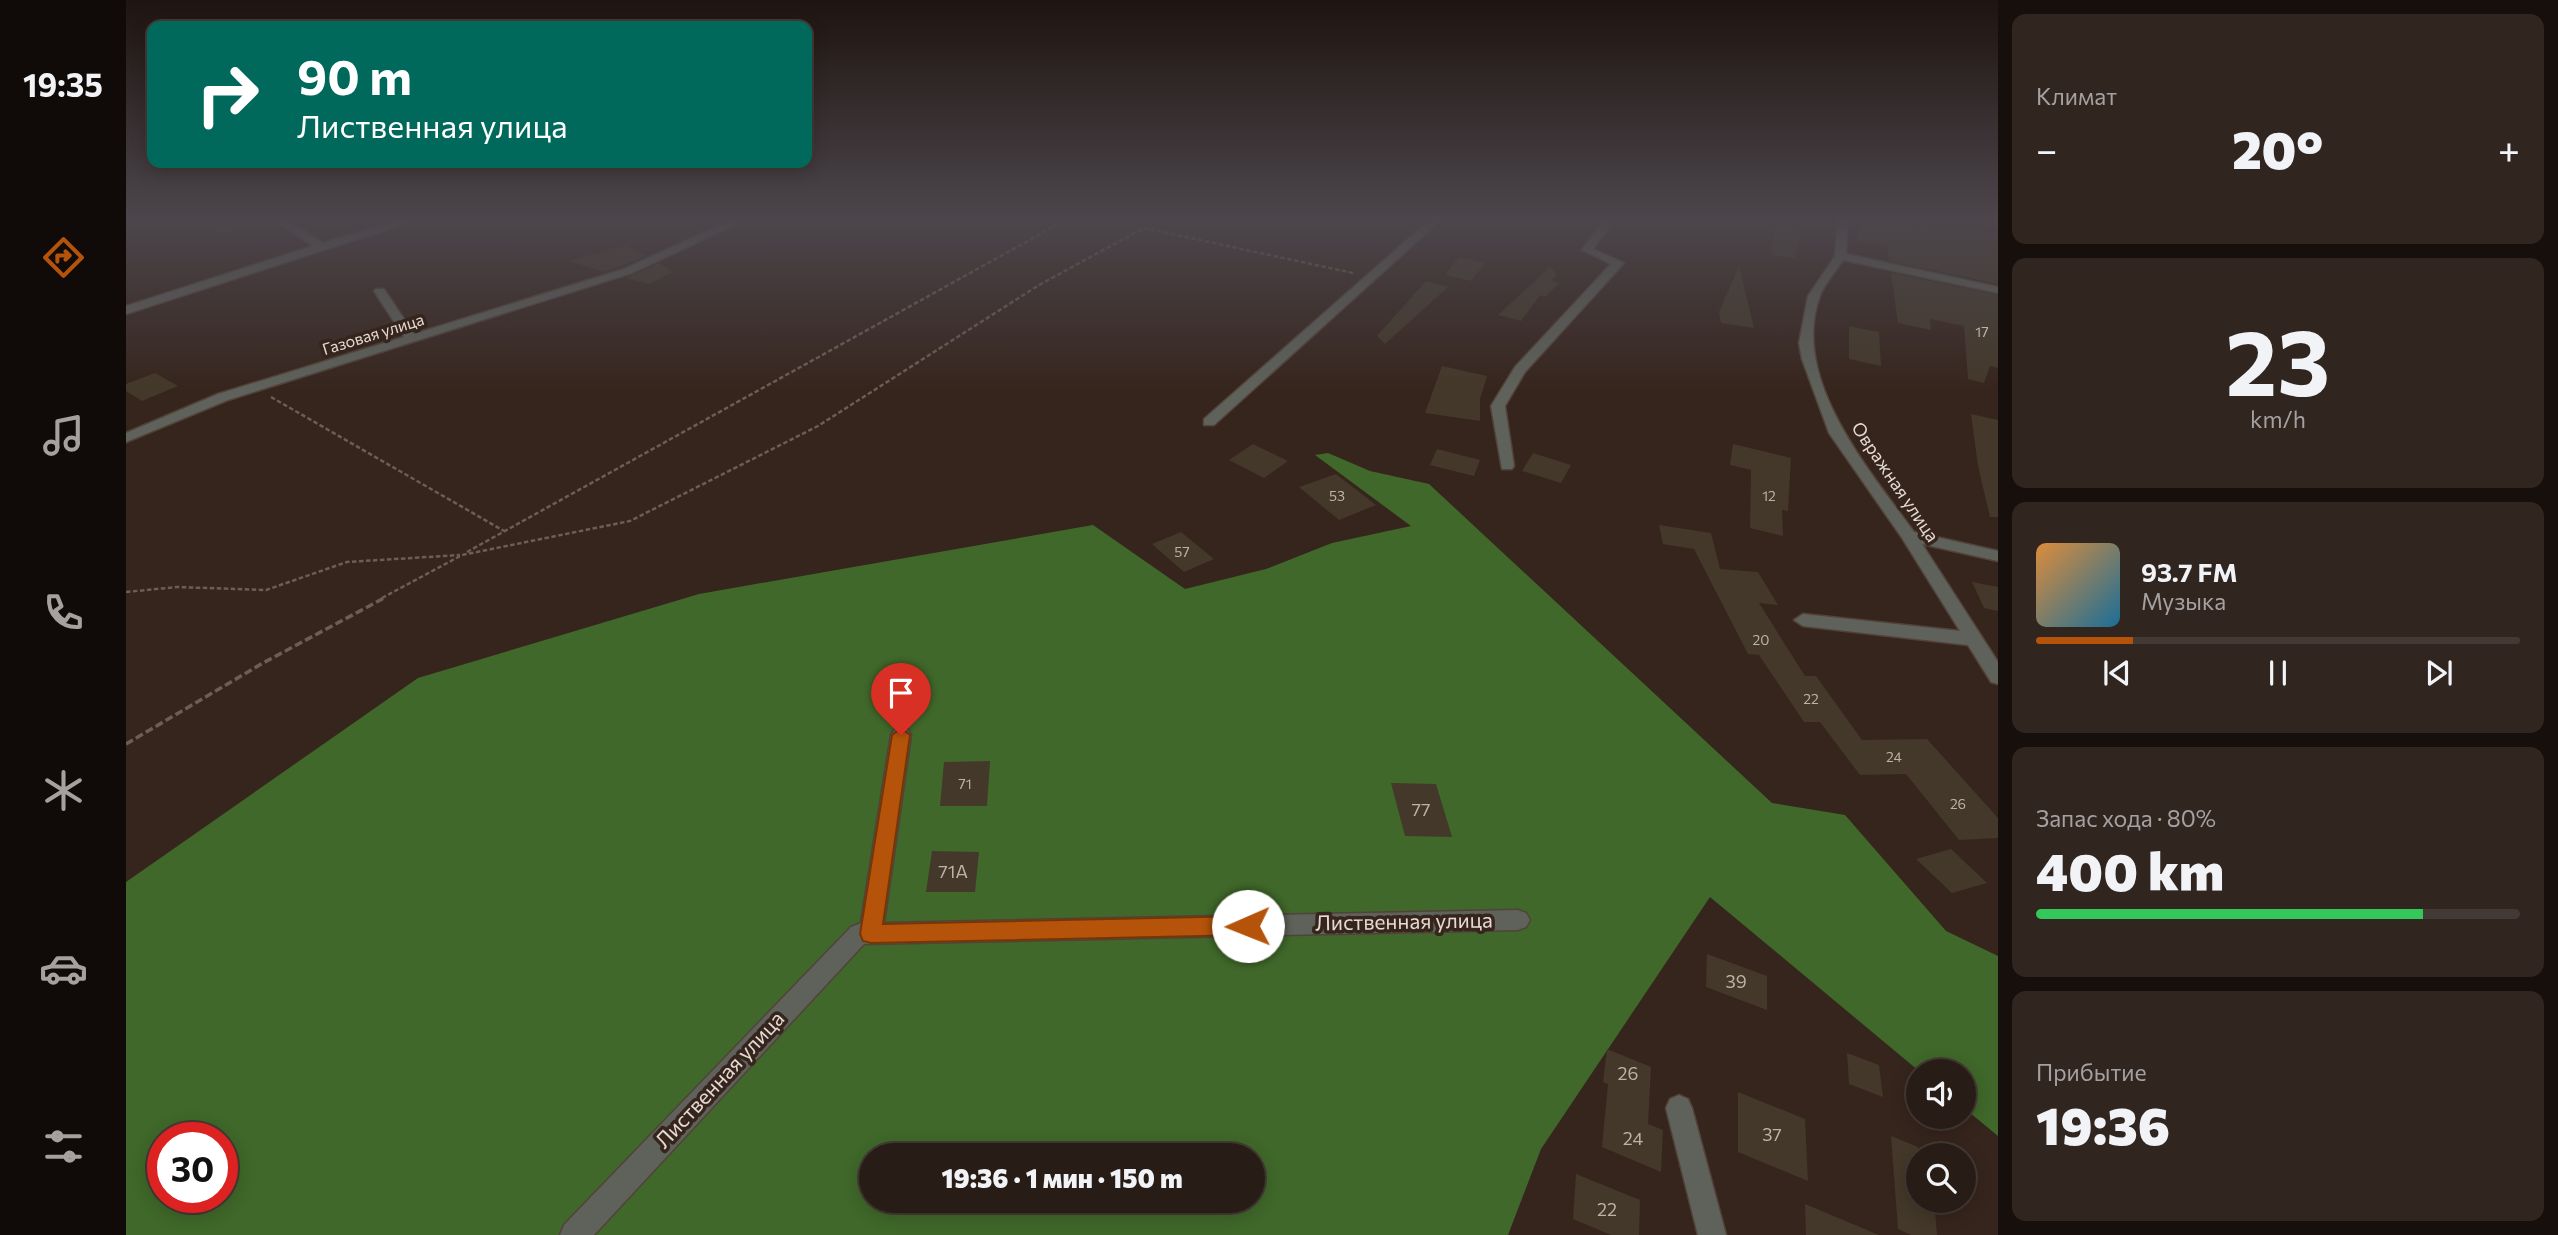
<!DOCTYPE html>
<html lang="ru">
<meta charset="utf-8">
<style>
body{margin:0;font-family:Commissioner,sans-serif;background:#30251f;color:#f1f3f6;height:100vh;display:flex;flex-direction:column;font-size:26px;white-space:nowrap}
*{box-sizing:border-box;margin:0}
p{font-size:23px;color:#a5a1a1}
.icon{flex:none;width:38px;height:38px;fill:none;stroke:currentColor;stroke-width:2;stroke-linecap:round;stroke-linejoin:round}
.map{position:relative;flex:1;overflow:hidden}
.details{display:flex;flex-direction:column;gap:14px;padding:14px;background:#160f0c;width:560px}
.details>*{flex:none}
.hud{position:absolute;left:21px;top:21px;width:665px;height:147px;border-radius:14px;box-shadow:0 4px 18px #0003,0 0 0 2px #443a35;background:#00695c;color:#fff;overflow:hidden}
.controls{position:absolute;left:1780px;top:1059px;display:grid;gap:14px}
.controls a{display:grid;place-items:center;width:70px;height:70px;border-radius:50%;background:#281c16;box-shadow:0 4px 18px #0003,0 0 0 2px #443a35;font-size:35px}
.speed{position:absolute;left:21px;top:1122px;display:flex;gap:14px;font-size:35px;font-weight:700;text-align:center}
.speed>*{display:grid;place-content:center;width:91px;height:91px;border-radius:50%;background:#281c16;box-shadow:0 4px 18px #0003,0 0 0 2px #443a35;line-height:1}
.speed .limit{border:10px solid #d22;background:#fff;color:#111}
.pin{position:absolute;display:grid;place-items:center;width:60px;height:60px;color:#fff;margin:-72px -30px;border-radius:50% 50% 50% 0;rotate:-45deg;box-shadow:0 0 7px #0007}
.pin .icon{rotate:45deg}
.me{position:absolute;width:77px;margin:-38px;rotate:269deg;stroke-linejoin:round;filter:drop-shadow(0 0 5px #0008)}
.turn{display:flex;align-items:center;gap:24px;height:147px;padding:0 35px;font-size:32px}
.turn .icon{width:91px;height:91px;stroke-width:2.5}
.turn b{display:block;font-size:49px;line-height:60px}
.big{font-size:52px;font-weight:800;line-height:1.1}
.details .card{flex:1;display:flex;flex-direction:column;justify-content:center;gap:10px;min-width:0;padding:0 24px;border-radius:14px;background:#30251f}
.details .dial{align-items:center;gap:0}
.dial b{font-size:91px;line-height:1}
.song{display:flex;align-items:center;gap:21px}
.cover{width:84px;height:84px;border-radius:10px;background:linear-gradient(135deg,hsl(30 70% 55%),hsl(200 70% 35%))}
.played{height:7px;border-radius:4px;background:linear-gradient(90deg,#b45309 20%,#443a35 20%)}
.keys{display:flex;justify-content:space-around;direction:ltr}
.heat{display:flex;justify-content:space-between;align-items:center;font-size:38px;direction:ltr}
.charge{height:10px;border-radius:5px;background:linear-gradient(90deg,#34c759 80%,#443a35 0)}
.trip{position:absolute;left:733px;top:1143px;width:406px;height:70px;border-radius:35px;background:#281c16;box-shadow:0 4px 18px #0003,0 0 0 2px #443a35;font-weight:800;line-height:70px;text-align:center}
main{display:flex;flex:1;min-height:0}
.menu{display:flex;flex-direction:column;width:126px;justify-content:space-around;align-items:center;background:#100b09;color:#a5a1a1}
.menu .icon{width:49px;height:49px}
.menu .active{color:#b45309}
.menu b{font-size:32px;color:#f1f3f6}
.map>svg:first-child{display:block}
.forest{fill:#40682a;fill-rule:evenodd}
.building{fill:#433829}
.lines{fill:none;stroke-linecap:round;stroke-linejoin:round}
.minor-casing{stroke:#52423a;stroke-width:3}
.path-far1{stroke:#6c5d55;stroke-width:2.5;stroke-dasharray:4.5 2.5;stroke-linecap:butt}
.path{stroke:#6c5d55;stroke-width:3.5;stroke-dasharray:8 3.5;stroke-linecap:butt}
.minor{fill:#5e625a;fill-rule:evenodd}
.route{fill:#b45309;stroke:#753606;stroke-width:2}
.labels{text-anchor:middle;stroke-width:7;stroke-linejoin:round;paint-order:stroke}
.number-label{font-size:14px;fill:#bcb2a9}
.far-street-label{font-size:16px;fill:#e5dad4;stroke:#36251d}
.street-label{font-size:18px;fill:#e5dad4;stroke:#36251d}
.near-number-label{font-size:18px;fill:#bcb2a9}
.near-street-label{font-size:21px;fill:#e5dad4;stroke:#36251d}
</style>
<main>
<nav class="menu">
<b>19:35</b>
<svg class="icon active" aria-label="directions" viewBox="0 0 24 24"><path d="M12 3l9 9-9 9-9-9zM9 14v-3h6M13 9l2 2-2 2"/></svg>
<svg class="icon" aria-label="music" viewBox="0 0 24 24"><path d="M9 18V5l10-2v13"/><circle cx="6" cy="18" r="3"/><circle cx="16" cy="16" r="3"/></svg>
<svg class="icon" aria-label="phone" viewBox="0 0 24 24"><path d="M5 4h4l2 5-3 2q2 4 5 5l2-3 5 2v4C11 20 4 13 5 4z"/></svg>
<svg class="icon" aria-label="climate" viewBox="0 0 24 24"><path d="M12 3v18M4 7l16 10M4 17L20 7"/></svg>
<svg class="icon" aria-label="car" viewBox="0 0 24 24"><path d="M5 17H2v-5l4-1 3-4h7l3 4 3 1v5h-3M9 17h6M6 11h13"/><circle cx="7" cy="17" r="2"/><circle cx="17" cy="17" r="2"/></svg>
<svg class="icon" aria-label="filters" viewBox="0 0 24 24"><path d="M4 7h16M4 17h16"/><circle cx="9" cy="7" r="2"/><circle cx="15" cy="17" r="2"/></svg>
</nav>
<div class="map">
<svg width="1872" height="1235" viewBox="0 0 1872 1235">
<rect width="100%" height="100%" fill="#36251d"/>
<path class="forest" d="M1202 453 1244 471 1303 484 1646 803 1719 815 1820 931 1872 956V1136L1838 1108V1071H1793L1584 897 1415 1149 1382 1235H0V882L292 678 573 594 967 525 1059 589 1140 569 1206 543 1285 526 1189 455ZM37 1138H96V1197H37ZM746 1155H1127V1200H746Z"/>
<g class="building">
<polygon points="59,217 140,217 141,221 96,235"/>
<polygon points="1733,217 1759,217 1785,221 1789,226 1798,224 1872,234 1872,284 1763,261 1761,246 1731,241"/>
<polygon points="1650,222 1675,227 1669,259 1645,255"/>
<polygon points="500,245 520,256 479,272 442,261"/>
<polygon points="1333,257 1359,263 1345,281 1319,275"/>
<polygon points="533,263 547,272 523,284 500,278"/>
<polygon points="1613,266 1628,328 1595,323 1593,312"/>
<polygon points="1424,267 1431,274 1425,281 1433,283 1419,297 1414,295 1395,321 1372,315"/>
<polygon points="1765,273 1872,295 1872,368 1864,366 1858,383 1842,379 1838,326 1804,319 1805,330 1772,323"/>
<polygon points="1300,281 1322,287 1259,344 1251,336"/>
<polygon points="1723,326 1753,332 1755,366 1723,359"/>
<polygon points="1316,366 1361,376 1354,399 1354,421 1299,413"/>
<polygon points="29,373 52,386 16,401 0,391 0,384"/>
<polygon points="1845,414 1872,420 1872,517 1864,517 1852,466"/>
<polygon points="1127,444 1162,461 1138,478 1103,460"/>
<polygon points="1607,444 1665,458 1662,511 1656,510 1657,536 1624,528 1625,470 1604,465"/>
<polygon points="1311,449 1354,460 1348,476 1304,465"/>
<polygon points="1407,453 1445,465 1435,483 1396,471"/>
<polygon points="1210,474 1250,505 1213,520 1173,487"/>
<polygon points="1533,525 1585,533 1594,569 1632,572 1652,605 1633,603 1679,676 1690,676 1736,740 1801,739 1872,818 1872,838 1833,840 1780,774 1734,775 1694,722 1678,722 1633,655 1622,654 1568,549 1537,544"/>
<polygon points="1055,532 1088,559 1058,572 1026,544"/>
<polygon points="1846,582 1872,587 1872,611 1858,608"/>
<polygon points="864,761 861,806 814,806 818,762"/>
<polygon points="1265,783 1310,784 1326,837 1279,836"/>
<polygon points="1825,849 1861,883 1826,893 1790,859"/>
<polygon points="806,851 853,852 849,892 800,892"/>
<polygon points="1581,954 1641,976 1641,1010 1580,987"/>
<polygon points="1481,1049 1525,1067 1522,1124 1537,1130 1535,1172 1476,1147 1482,1084 1477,1082"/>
<polygon points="1721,1053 1753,1065 1757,1097 1723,1084"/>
<polygon points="1612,1092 1679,1119 1682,1181 1612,1152"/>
<polygon points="1765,1136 1792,1147 1792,1200 1808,1200 1811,1235 1785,1235 1772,1229"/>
<polygon points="1450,1174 1514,1200 1513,1235 1485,1235 1447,1219"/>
<polygon points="1679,1204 1753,1235 1680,1235"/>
</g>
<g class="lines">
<defs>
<g id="minor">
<polygon points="144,217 157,217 197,243 283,217 300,217 0,314 0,306 187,246"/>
<polygon points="612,217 626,217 506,273 102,400 0,442 0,433 92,394 278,337 248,291 250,289 258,289 288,334 498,269"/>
<polygon points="1307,217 1318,217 1088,425 1078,425 1078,419"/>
<polygon points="1480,217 1491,217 1467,249 1498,263 1399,372 1379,406 1388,466 1386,469 1376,469 1365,406 1389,367 1485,264 1456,250"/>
<path d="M1712 217H1722L1720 254 1872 287V293L1717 260C1710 271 1698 284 1694 296 1663 378 1744 471 1788 532L1872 551V561L1796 544 1872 662V684L1865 682 1842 645 1677 626 1668 620 1677 614 1834 631 1776 538 1703 433 1676 359 1673 343 1682 296 1709 256Z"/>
<polygon points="1786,217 1796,217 1797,221 1788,223"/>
<polygon points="1846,217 1872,218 1872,224 1847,219"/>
<polygon points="775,727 782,730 785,735 758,923 1392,910 1400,913 1404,920 1400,927 1392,930 738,944 468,1235 434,1235 438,1225 725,927 735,923 765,735 768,730"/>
<polygon points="1553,1095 1562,1099 1566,1108 1600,1235 1572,1235 1540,1108 1544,1099"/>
</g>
</defs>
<use href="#minor" class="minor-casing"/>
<g class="path-far1">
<polyline points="1815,217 1823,219"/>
<polyline points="145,397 378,531"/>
<polyline points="341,552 945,217"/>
<polyline points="0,592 51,587 140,590 221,562 334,555"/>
<polyline points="256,598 336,555 504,521 692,426 913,285 1018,228 1227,273"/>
</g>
<polyline class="path" points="0,744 137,663 260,597"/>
<use href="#minor" class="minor"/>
</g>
<linearGradient id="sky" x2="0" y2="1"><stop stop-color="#1e1410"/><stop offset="0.56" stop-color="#4c464c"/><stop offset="1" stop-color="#4c464c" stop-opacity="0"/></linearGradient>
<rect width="1872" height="390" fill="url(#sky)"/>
<polygon class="route" points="775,728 784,735 757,924 1122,916 1130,919 1133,926 1130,932 1122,935 745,943 737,941 734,934 766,735"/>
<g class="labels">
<g class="number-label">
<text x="1856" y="337">17</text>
<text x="1211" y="501">53</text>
<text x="1643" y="501">12</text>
<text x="1056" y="557">57</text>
<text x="1635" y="645">20</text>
<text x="1685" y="704">22</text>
<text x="1768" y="762">24</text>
<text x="839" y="789">71</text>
<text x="1832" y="809">26</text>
</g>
<g class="far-street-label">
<text transform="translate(247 334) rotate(-17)" y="6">Газовая улица</text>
</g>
<g class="street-label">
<text transform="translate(1769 482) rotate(56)" y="6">Овражная улица</text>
</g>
<g class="near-number-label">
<text x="1295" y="816">77</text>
<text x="827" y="878">71А</text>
<text x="1610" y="988">39</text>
<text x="1502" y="1080">26</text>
<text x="1646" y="1141">37</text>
<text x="1507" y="1145">24</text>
<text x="1481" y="1216">22</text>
</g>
<g class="near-street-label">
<text transform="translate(1278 922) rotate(-1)" y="7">Лиственная улица</text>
<text transform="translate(594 1080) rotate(-47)" y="7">Лиственная улица</text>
</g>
</g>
</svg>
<div class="controls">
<a><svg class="icon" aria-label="sound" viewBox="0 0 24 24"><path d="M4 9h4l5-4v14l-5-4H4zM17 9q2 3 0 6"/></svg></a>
<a><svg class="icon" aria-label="search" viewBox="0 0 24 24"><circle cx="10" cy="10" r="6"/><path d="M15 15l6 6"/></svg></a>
</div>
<div class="speed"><div class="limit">30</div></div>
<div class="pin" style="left:775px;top:735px;background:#d93025"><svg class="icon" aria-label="arrive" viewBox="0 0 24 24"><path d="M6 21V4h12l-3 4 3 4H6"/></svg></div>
<svg class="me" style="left:1122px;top:926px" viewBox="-20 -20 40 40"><circle r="19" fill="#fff"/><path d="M0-13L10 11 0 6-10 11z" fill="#b45309"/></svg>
<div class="trip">19:36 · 1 мин · 150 m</div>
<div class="hud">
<div class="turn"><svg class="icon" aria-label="right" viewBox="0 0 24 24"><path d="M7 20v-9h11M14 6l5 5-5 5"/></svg><div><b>90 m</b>Лиственная улица</div></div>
</div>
</div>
<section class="details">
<div class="card"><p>Климат</p>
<div class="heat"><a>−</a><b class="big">20°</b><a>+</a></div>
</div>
<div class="card dial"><b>23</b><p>km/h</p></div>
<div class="card">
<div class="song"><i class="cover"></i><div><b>93.7 FM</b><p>Музыка</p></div></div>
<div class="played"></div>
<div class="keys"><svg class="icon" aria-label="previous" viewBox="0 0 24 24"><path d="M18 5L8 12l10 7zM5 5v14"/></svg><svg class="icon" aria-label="pause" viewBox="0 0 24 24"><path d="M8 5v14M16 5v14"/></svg><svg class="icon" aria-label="next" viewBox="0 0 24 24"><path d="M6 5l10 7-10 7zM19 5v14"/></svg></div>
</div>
<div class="card"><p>Запас хода · 80%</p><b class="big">400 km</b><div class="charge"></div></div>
<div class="card"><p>Прибытие</p><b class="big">19:36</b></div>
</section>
</main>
